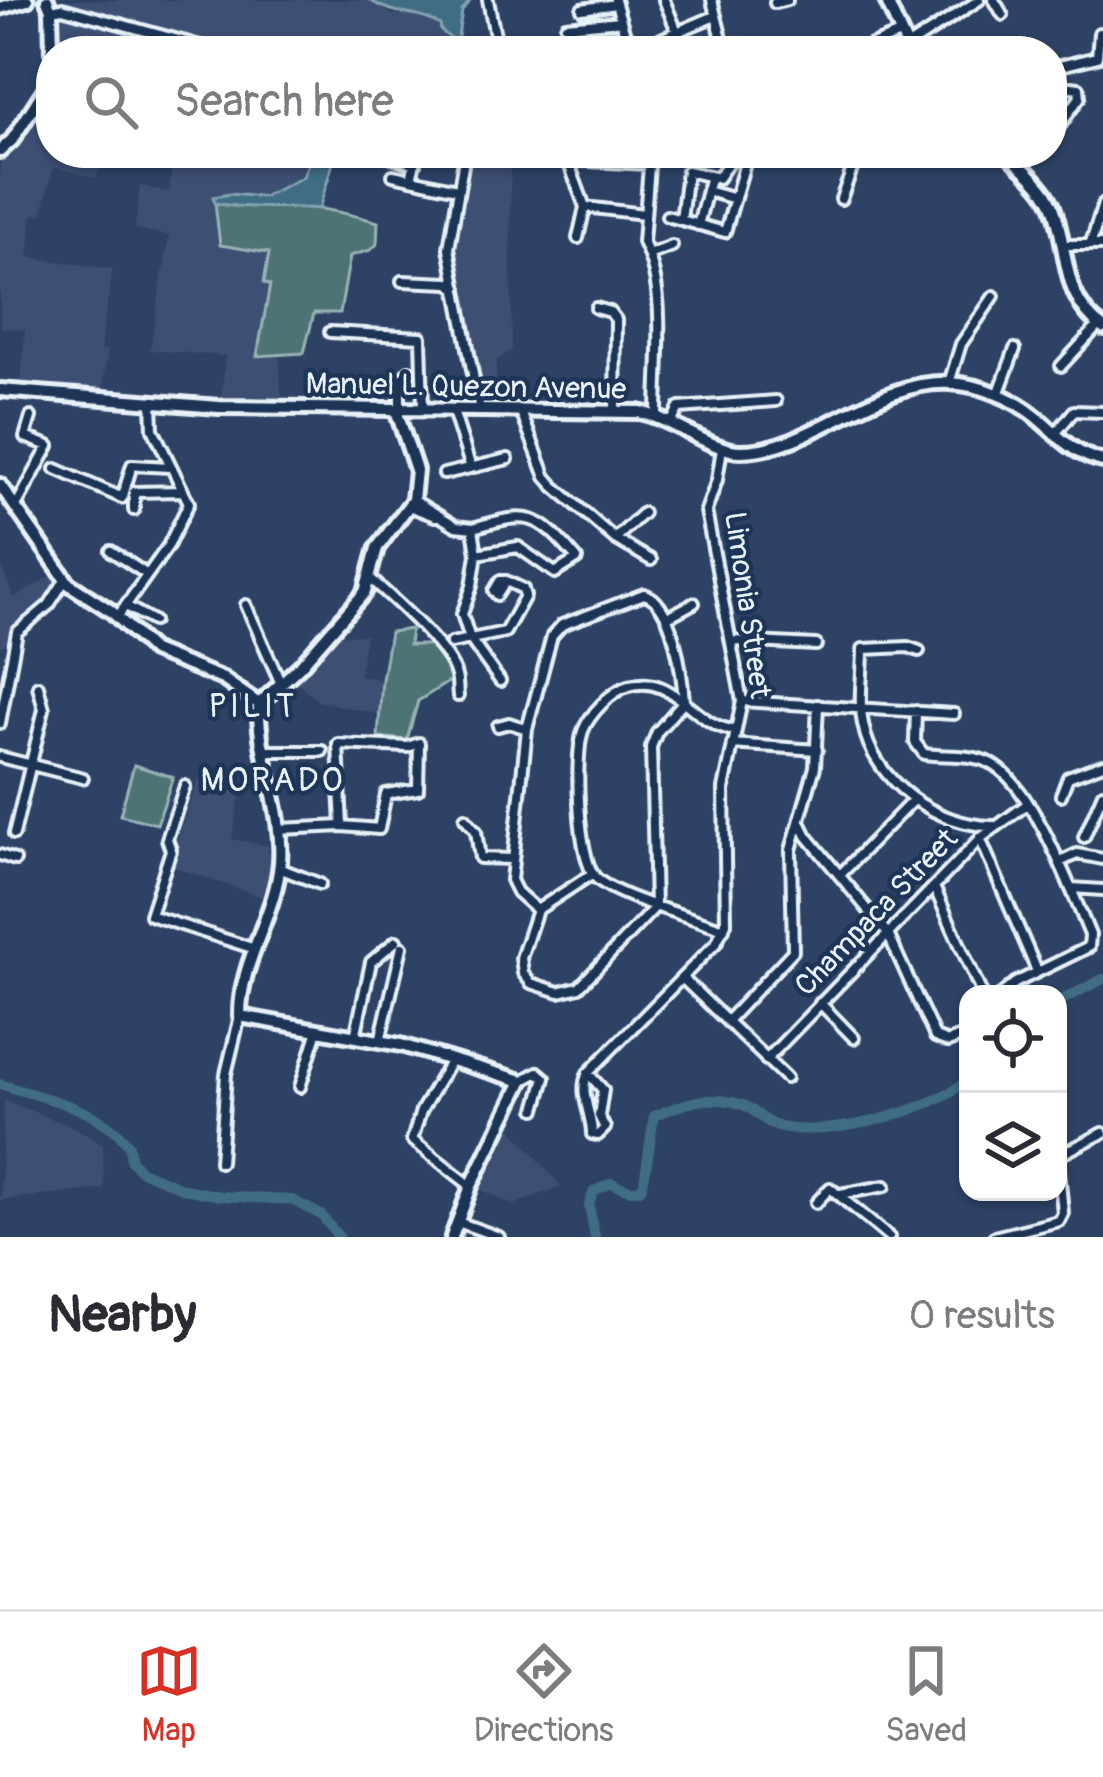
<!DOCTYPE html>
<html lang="en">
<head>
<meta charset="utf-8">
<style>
	:root { --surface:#fff; --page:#f7f7f7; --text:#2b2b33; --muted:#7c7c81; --line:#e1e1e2; --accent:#d93025 }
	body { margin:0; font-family:Pangolin,sans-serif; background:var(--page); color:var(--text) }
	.controls { position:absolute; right:36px; bottom:36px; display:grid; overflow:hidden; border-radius:24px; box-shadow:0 3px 9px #0004 }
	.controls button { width:108px; height:108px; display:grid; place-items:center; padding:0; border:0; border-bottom:3px solid var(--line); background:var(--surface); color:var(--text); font:60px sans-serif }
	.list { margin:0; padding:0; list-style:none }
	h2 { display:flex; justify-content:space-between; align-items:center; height:156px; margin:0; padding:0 48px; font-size:51px }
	h2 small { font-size:39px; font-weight:400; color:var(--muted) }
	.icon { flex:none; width:66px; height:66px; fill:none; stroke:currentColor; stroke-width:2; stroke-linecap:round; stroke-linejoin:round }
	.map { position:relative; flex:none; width:1103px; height:1237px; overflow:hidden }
	.search { position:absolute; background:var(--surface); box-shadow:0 3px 9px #0004; left:36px; right:36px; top:36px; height:132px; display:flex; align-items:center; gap:30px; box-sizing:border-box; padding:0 42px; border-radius:48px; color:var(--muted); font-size:45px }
	.sheet { height:372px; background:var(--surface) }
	nav { display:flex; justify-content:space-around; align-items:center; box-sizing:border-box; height:168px; border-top:3px solid var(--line); background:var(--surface); font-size:33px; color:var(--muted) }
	nav a { display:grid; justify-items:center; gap:6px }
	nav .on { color:var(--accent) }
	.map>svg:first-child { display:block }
</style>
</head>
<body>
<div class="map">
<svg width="1103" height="1237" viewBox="0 0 1103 1237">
	<rect width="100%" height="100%" fill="#2d4265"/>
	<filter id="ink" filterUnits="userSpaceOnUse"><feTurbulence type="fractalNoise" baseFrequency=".00833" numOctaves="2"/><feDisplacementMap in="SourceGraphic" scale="24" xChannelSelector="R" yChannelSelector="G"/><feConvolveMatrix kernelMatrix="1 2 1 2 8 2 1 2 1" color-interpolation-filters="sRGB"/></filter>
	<g filter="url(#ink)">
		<path fill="#3c4f73" d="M63 0H369L391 14 431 17 441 25V32L457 43 456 51H56L53 4 61 5Z
			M51 96V153H106L96 178 53 167 42 215 33 214 28 257 113 269 100 349 108 351 102 392 21 384 25 330 0 327V156L12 153Z
			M122 153H336L319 209 269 205 246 210 215 204 269 253 264 282 271 284 258 355H279L282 401 221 400 225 356 150 350 169 236 135 229 140 186 169 192 172 165Z
			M470 153H510L512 350 496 361 498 407 482 405 456 254 461 191Z
			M0 563 14 598 56 573 63 585 49 612 0 647Z
			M334 635H366L359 675 382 680 378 714 318 701 294 679Z
			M198 781 241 792 232 839 269 846 268 854 278 855 268 899 168 865Z
			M4 1100 76 1128 103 1145 104 1189 0 1200Z
			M508 1124 561 1186 514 1205 473 1186Z"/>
		<path fill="#4d7375" stroke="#9ab2b6" stroke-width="3" d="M215 203C238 208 249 206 272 205 307 205 344 212 378 222L377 244 371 250 350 256 340 313H314L304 353 257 356 270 285 264 283 269 253 220 245Z
			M411 629 409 645H434L453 679 418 701 407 740 378 737 382 680 390 632Z
			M134 765 173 777 157 824 120 815Z"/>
		<path fill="#416d84" stroke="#84a2b2" stroke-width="3" d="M369 0H471L462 11 457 43 441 31 440 25C418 11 396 17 369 0Z
			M312 153H336L319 209C283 206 249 210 215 203L213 197 230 194 263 197 303 177Z"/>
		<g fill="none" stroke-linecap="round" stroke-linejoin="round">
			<path stroke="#416d84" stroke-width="10" d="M1058 1002 1103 979
				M0 1084C44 1099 99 1107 129 1145L131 1161 141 1171 184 1189 220 1196 292 1200 321 1215 339 1237
				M595 1237 589 1205 594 1191 611 1183C619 1186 633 1194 641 1188 645 1185 652 1127 654 1116 684 1103 710 1093 743 1105 754 1109 763 1121 774 1125 822 1141 930 1112 968 1080"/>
			<g stroke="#e8f1f8" stroke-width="16">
				<path id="street" d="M488 0 498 51
					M615 0 626 38 633 39
					M664 0 678 34
					M712 0 725 51
					M994 0 1003 15
					M775 3 787 0
					M582 9 616 4
					M51 10 62 8 204 47
					M566 26 621 21
					M908 46 979 0
					M555 51 571 41H656L715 16
					M666 51 670 38
					M857 51 900 34
					M1052 68 1097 57 1099 33
					M1052 137 1080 97 1079 88 1071 87
					M379 153 415 164
					M650 153 643 242C668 292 657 360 657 415
					M548 159 649 164
					M568 161 585 207 578 238
					M463 165 449 248 480 411
					M393 175 457 189
					M411 179 417 153
					M707 191 735 199
					M841 199 858 153
					M585 207 644 214
					M667 216 725 232 748 153
					M681 220 687 171 718 178 735 153
					M698 225 710 179
					M1091 243 1103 204
					M1062 245H1103
					M651 254 672 246
					M402 281 449 283 457 288
					M596 308 610 312 616 320 615 412
					M330 332 421 337 423 409
					M1061 366 1099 325
					M949 383 961 344 994 296
					M998 395 1015 349
					M400 410V381L409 371
					M453 411 471 468
					M521 412 546 477 554 486 615 539 651 560
					M672 421 679 408 776 401
					M1055 434 1074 411 1103 412
					M56 469 122 498 132 465 170 467
					M444 474 508 459
					M413 500 456 526 473 528 477 554 472 586 462 614 470 639 500 681
					M16 506 49 446 25 437 31 417
					M409 506 435 516
					M134 510V492L183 491
					M473 528C530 511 537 513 577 559L555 573 518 547 477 554
					M615 539 643 513
					M111 551 146 574
					M371 579C393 599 450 648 456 676 458 683 457 689 458 696
					M500 581H506L497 595 494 591Z
					M246 605 281 684
					M126 606 153 621
					M118 616 168 546 189 503 153 429 152 402
					M668 617 694 603
					M733 641 816 645
					M451 643 505 632 525 596 523 589 506 581
					M919 651 908 647 863 649C863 673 858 700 863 724 873 782 938 827 994 826
					M742 701 954 714
					M916 711 915 742 924 754C946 757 969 753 990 763 1032 783 1072 892 1090 935L1089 947 1015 983 1002 994
					M0 723 17 632 49 605 65 580
					M498 726 509 723 527 729
					M732 744 817 750
					M263 751H322
					M0 757 83 778
					M185 786 167 839 171 850 150 915 255 949
					M1061 795 1068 777 1103 764
					M465 818 476 831 480 858 512 859
					M800 822 807 836 888 934 935 1037 948 1042 968 1034
					M280 829 342 826 379 829 386 794 418 789 419 743 408 747 338 744 342 826
					M14 834 44 709 38 686
					M1084 837 1103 793
					M980 838 1037 971
					M0 855 15 860
					M1060 862 1077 854 1103 859
					M279 868 320 884
					M840 875 914 799
					M934 887 982 994
					M1071 888 1103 890
					M537 910 517 892 511 880 527 729 552 636 562 625 644 594C673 601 682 673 684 701L657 732 651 747 655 907 579 987 559 992 531 983 523 973 521 958 537 910 592 874
					M724 929C695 918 614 897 595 877 578 858 574 756 583 731 589 715 612 690 629 686 675 672 695 729 736 730
					M682 978 786 1078
					M820 1003 854 1038
					M727 1021 793 951 791 850 815 767 818 705
					M355 1037 371 962 396 941
					M380 1041 402 947
					M451 1060 421 1111 412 1140 471 1186
					M766 1060 981 838 1026 805
					M588 1073 603 1090 599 1116 605 1128 598 1135 592 1134C592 1113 578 1093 588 1073L716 943 726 923 724 789 742 701 706 511 717 480 722 448
					M522 1081 538 1072 545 1078 536 1109
					M300 1087 318 1030
					M1058 1156 1103 1133
					M220 1162 226 1074 240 1016
					M840 1194 885 1186
					M816 1203 830 1188 889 1237
					M458 1222 499 1237
					M994 1237 1059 1221 1063 1213 1058 1161"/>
			</g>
			<g stroke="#e8f1f8" stroke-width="20">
				<path id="secondary" d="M47 0 51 10 52 51
					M886 0 909 51
					M0 8 27 0
					M0 151 12 140 51 80
					M1007 153C1022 168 1043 184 1052 204 1070 249 1059 296 1103 328
					M0 390 219 407 639 412C674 419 711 451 741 451 810 451 876 379 950 383 980 385 1012 397 1035 416 1058 435 1073 455 1103 461
					M0 485 69 584 111 611 153 651 223 679 259 704C257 758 284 808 280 862 276 914 239 963 240 1016L401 1045 522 1081 471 1186 452 1237
					M259 704 301 665 365 592 377 548 413 500 416 470 396 410"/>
			</g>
			<use href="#street" stroke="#1d3557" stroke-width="8"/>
			<use href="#secondary" stroke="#1d3557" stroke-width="10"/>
		</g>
	</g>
	<g text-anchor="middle" stroke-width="9" stroke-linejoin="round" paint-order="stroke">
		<g font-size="30" fill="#e8f1f8" stroke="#1d3557">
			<text transform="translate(466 386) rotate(1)" y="10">Manuel L. Quezon Avenue</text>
			<text transform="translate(748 605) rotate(82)" y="10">Limonia Street</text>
			<text transform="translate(876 912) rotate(-46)" y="10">Champaca Street</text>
		</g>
		<g font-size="33" letter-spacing="3" fill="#e8f1f8" stroke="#1d3557">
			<text x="253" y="717">PILIT</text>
			<text x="273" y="791">MORADO</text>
		</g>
	</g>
</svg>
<div class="controls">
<button><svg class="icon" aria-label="locate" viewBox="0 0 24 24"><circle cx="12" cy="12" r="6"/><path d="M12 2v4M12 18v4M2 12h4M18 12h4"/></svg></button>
<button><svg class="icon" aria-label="layers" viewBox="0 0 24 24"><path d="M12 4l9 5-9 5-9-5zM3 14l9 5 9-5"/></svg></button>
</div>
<div class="search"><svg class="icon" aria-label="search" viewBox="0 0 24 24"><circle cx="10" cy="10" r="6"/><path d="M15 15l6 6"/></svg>Search here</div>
</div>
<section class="sheet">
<h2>Nearby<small>0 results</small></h2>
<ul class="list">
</ul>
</section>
<nav>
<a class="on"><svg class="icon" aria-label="map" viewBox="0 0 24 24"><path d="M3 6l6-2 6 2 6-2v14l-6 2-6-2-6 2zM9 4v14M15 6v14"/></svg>Map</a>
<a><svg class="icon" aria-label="directions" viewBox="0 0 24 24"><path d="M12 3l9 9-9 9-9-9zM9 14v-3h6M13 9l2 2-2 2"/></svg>Directions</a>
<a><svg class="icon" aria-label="saved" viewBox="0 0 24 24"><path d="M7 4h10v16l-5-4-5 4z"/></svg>Saved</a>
</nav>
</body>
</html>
